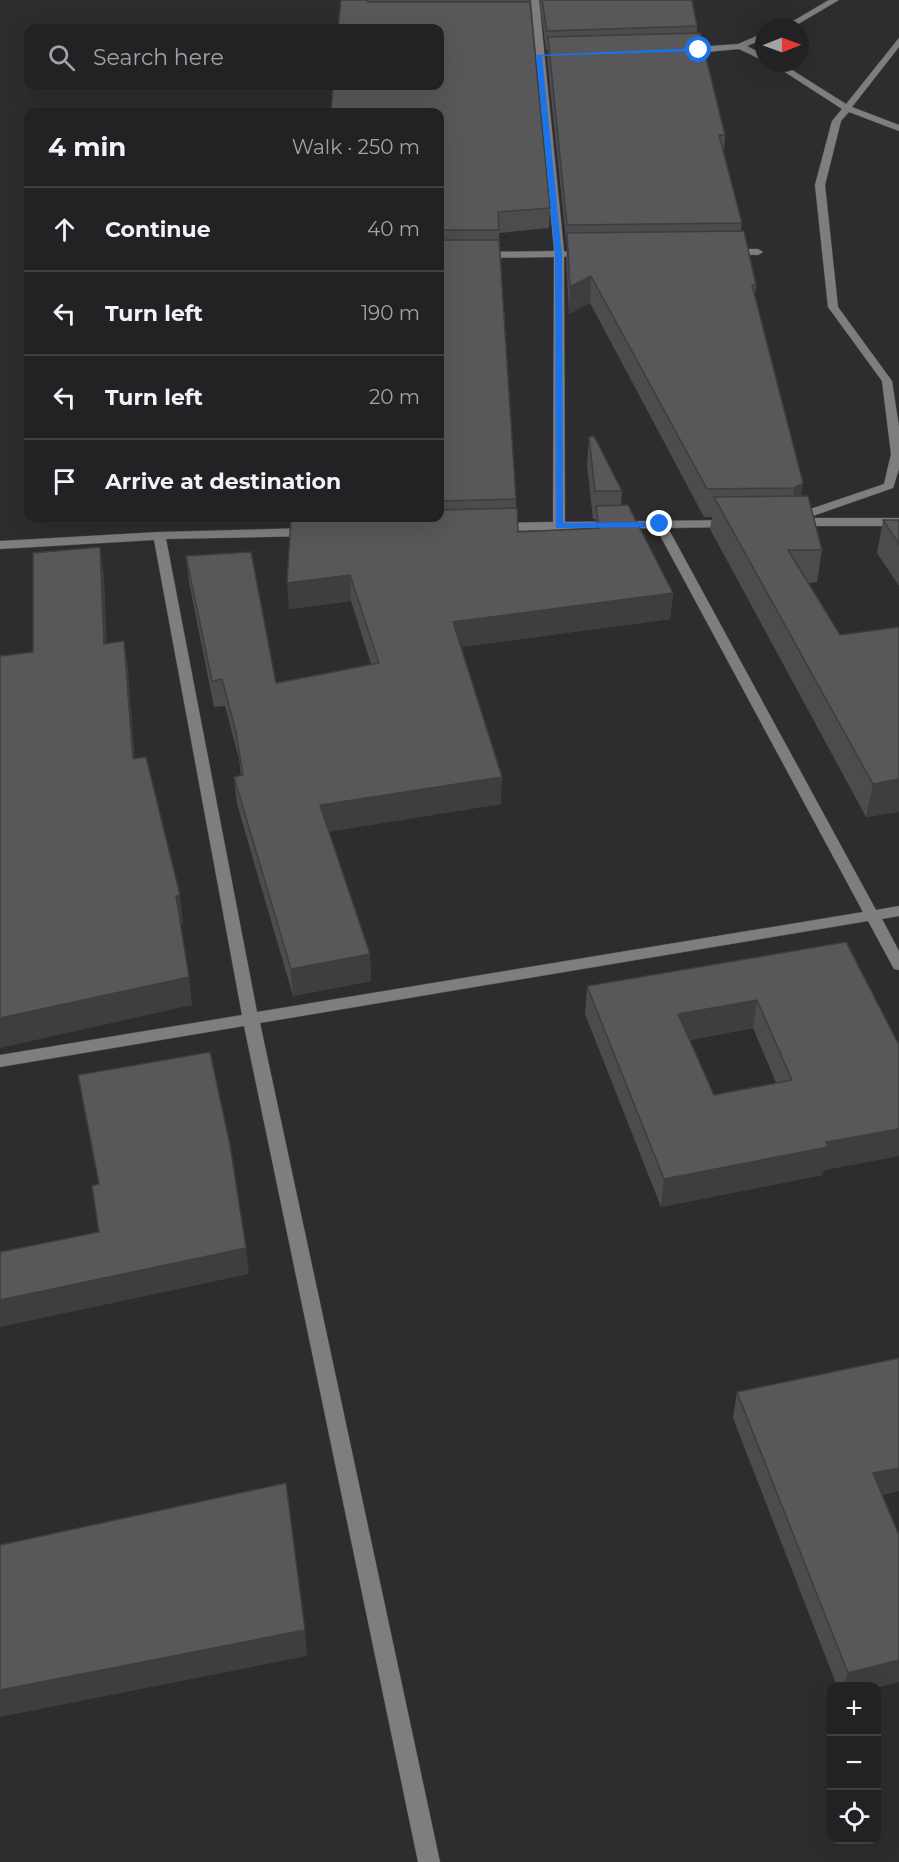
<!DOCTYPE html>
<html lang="en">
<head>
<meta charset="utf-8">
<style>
	:root { --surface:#222123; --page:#2e2e30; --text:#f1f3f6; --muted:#a2a3a6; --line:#3f3e41 }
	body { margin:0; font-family:Montserrat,sans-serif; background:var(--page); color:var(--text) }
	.controls { position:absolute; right:18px; bottom:18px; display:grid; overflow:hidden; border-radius:12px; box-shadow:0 6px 24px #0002 }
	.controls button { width:54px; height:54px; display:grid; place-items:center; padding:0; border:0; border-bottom:2px solid var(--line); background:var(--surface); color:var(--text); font:30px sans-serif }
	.compass { position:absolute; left:755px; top:18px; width:54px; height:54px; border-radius:50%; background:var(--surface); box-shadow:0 6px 24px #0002; rotate:89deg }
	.stop { position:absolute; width:18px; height:18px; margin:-14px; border:4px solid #1a73e8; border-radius:50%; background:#fff }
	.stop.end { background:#1a73e8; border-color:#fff; box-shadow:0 2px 6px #0008 }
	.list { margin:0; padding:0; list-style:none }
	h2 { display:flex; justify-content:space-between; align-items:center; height:78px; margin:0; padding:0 24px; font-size:26px }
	h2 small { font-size:20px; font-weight:400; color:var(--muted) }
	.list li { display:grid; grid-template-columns:39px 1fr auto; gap:18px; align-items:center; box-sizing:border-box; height:84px; padding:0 24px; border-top:2px solid var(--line) }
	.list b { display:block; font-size:22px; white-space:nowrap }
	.list em { font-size:20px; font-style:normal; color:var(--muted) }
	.icon { flex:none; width:33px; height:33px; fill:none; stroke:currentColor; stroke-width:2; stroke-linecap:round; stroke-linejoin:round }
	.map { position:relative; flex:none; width:899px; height:1862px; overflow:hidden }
	.search { position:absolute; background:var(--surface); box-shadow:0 6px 24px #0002; left:24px; top:24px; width:420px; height:66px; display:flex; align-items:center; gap:15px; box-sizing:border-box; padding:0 21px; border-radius:12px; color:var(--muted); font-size:22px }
	.panel { position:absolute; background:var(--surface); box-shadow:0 6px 24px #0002; left:24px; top:108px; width:420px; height:414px; border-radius:12px }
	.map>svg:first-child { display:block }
</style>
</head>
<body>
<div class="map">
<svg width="899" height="1862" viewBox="0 0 899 1862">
	<rect width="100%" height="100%" fill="#2d2c2f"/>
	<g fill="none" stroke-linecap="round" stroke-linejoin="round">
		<g stroke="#4b4b4c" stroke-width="1">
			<path id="street" d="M531 0H539L564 251 574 254 564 257 565 522 735 520 737 523 731 527 668 528 876 910 899 906V916L882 919 899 951V970L894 969 868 921 260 1023 440 1862H418L244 1026 0 1067V1055L242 1015 154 540 0 549V541L159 532 311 528 317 532 311 536 166 539 257 1012 863 912 656 528 500 531 494 527 500 523 553 522 554 257 482 258 477 255 482 252 554 251Z
				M829 0H839L793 27H783Z
				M764 33V39L747 46 764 55V61L739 49 685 54 681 51 685 48 738 44Z
				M899 38V47L852 107 899 125V131L849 112 841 121 825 185 838 307 892 381 899 427V469L893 488 807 518H899V526H794L788 522 793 515 884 484 891 454 882 381 828 307 815 185 832 121 842 109 771 63H781L846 104Z
				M728 249H758L763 252 758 255 724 254V250Z"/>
		</g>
		<use href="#street" fill="#7e7d80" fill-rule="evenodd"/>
	</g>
	<path fill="#4c4b4d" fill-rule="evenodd" d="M341 0H530L550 208 549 228 499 233 516 499V508L518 532 595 528 596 519H593L587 465 589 437 622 491 621 505 673 593 670 619 461 647 501 804 329 831 370 954 371 981 293 996 237 804 234 777 241 776 239 759 225 706 214 707 189 582 186 556 276 683 371 664 351 601 289 609 440 518V112Z
		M539 0H692L697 26V33L725 135 724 152 742 223 741 231 756 285 755 295 801 496 822 550 817 582 808 583 840 635 899 627V812L866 817 710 529 712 517H704L590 303 569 314 566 259 567 249 547 59 548 50H546Z
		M883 520H899V586L877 553Z
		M846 942 899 1045V1156L824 1170 822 1175 661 1207 585 1014 587 986ZM753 1028 776 1083 714 1095 690 1040Z
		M899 1358V1491L882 1495 876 1686H837L733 1418 737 1392Z"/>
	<path fill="#3e3d3f" d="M591 276 590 303 569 314 570 287Z
		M803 483 799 511 790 516 794 488Z
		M100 547 104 575 108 671 104 644Z
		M350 575 351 601 289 609 287 583Z
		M673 593 670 619 453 648V622Z
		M124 641 128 669 137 787 133 759Z
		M502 777 501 804 322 833 320 805Z
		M899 779V812L866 817 873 784Z
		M180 895 183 923 179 924 176 896Z
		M370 954 371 981 293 996 291 969Z
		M189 977 192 1005 0 1048V1018Z
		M757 1000 753 1028 675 1042 678 1014Z
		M899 1129V1156L824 1170 822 1175 661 1207 664 1179 826 1142Z
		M246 1248 249 1274 0 1327V1300Z
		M899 1468V1491L866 1498 873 1473Z
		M305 1630 307 1656 0 1717V1690Z
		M899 1660V1682L876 1688V1686H844L848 1673Z"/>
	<path fill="#58575a" stroke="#3e3d3f" stroke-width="1.5" fill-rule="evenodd" d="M341 0H367L368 2H530L550 208 498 212 499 230H440V112H331L333 86H440V28H338Z
		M542 0H692L697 26 547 31Z
		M700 33 725 135H719L742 223 567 225 548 37Z
		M744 231 756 285H752L803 483 794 488 707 489 591 276 570 287 567 233Z
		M440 239V240H499L516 499 440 501Z
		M594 436 622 491H595L589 437Z
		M808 496 822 550H788L840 635 899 627V779L873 784 714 497Z
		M628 505 673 593 453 622 502 777 320 805 370 954 291 969 234 777 243 775 236 732 222 679 212 681 186 556 251 552 276 683 379 663 350 575 287 583 291 518H440V510L517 508 518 532 599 528 596 506Z
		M883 520H899V544Z
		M100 547 104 644 124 641 133 759 146 757 180 895 176 896 189 977 0 1018V656L33 652V553Z
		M846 942 899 1045V1129L826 1142 828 1147 664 1179 587 986ZM757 1000 792 1080 714 1095 678 1014Z
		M210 1052 230 1145 246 1248 0 1300V1252L99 1232 92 1186 99 1184 78 1075Z
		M899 1358V1468L873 1473 899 1535V1660L848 1673 737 1392Z
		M286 1483 305 1630 0 1690V1545Z"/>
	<path fill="#1a73e8" d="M699 48 701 51 542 56 562 255 563 523 660 522 664 524 660 527 556 528 555 255 536 55Z"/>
</svg>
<div class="controls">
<button>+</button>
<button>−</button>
<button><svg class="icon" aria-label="locate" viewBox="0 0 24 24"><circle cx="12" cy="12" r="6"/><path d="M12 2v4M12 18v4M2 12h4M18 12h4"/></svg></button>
</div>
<svg class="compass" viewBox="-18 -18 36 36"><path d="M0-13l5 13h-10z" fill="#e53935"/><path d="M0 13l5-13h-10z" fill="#a2a3a6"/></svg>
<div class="stop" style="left:699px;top:50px"></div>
<div class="stop end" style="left:660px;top:524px"></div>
<div class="search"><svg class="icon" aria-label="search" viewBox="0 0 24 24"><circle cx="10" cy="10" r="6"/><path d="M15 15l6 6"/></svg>Search here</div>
<section class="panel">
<h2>4 min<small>Walk · 250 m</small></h2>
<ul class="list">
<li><svg class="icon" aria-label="ahead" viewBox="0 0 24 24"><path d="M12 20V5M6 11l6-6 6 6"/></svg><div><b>Continue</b></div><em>40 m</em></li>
<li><svg class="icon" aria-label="left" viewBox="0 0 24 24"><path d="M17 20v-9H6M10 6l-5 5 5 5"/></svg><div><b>Turn left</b></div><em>190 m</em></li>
<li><svg class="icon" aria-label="left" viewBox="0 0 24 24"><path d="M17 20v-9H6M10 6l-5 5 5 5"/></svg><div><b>Turn left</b></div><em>20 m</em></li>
<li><svg class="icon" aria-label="arrive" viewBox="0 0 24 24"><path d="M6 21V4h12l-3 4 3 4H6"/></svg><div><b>Arrive at destination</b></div></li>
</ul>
</section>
</div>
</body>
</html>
